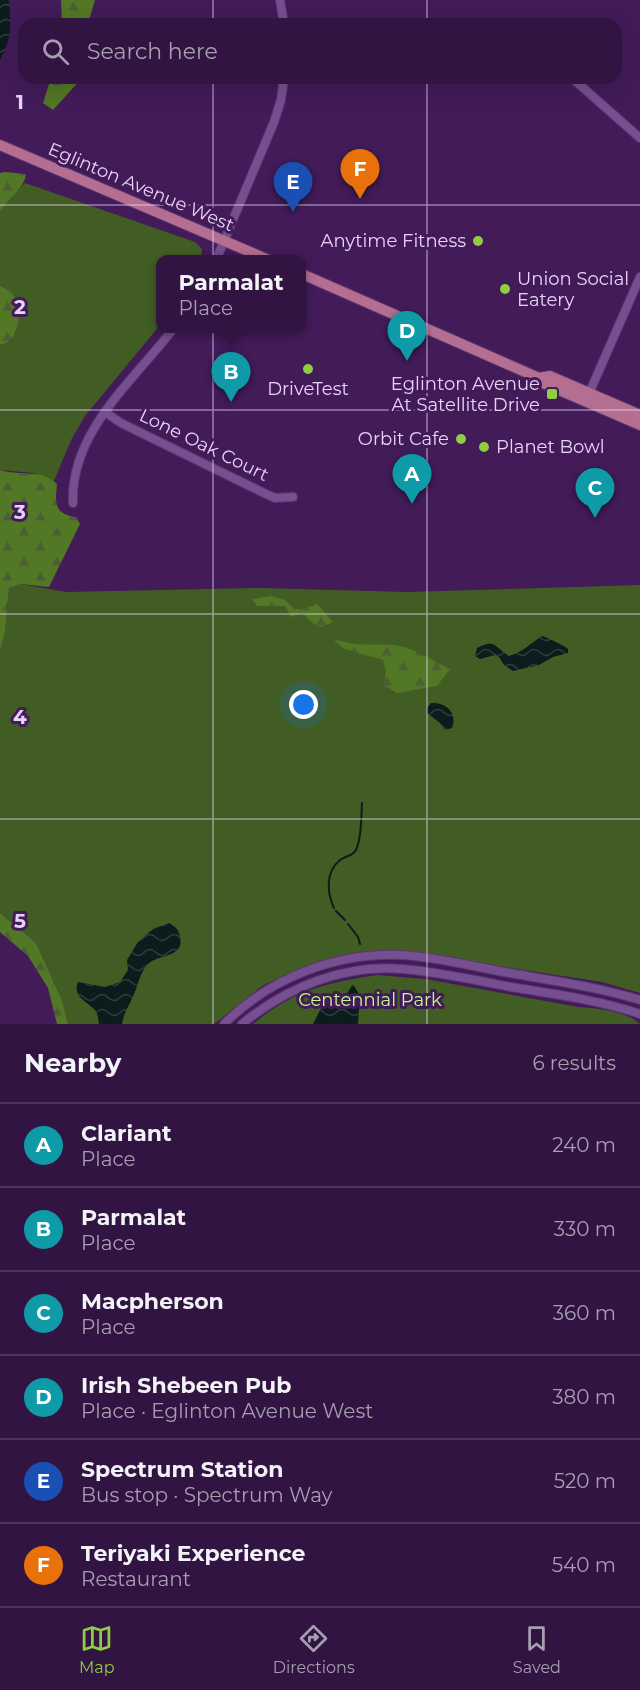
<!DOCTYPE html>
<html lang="en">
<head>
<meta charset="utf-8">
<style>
	:root { --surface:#321442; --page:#3a1d49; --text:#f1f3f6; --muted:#a89eb2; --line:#4d335b; --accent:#8fcd42 }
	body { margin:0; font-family:Montserrat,sans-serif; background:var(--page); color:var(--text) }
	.you { position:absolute; left:304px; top:705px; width:21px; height:21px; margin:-15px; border:4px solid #fff; border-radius:50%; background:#1a73e8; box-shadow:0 0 0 9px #1a73e833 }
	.badge { display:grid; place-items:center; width:39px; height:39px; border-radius:50%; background:var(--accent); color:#fff; font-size:20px; font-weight:700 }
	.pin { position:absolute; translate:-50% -50px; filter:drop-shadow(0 2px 3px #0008) }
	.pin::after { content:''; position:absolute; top:32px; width:21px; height:18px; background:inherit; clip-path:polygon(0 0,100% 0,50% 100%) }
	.popup { position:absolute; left:156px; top:255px; width:150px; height:78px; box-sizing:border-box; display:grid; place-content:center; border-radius:12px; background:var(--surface); filter:drop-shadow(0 2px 4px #0005); font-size:20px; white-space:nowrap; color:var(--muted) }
	.popup b { font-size:22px; color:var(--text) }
	.popup::after { content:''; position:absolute; left:50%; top:100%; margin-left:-12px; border:12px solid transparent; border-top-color:var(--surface) }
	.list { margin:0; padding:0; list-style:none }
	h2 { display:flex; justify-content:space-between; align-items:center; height:78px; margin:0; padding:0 24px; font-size:26px }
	h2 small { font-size:20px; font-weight:400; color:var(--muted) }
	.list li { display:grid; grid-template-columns:39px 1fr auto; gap:18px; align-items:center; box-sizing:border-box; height:84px; padding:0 24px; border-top:2px solid var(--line) }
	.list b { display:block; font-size:22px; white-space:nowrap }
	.list p { margin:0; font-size:20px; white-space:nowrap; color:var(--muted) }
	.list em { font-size:20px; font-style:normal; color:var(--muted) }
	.icon { flex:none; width:33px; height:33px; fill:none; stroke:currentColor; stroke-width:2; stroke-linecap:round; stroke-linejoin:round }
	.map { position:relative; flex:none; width:640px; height:1024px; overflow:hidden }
	.search { position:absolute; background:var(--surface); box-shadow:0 6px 24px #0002; left:18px; right:18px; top:18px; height:66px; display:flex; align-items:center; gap:15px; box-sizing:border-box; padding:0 21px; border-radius:18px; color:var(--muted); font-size:22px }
	.sheet { height:582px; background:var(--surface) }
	nav { display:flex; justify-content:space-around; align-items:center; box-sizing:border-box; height:84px; border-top:2px solid var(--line); background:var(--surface); font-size:16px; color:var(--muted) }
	nav a { display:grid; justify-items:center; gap:3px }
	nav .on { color:var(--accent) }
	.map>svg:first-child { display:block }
</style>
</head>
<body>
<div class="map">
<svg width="640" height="1024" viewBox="0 0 640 1024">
	<defs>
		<pattern id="forest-firs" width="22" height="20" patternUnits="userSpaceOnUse" patternTransform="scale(1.5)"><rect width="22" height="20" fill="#527725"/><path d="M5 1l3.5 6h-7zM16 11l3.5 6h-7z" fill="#4d5e36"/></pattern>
		<pattern id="water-waves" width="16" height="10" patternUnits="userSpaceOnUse" patternTransform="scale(1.5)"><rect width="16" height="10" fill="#0a1c1b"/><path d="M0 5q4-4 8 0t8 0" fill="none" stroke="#2e3c3d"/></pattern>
	</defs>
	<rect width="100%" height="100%" fill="#421b58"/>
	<path fill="#425d24" d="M25 183 195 242 202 249 201 259 160 260V325L85 416 71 440 54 481 33 473 0 470V345L10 341 16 331 0 286V212L4 204Z
		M21 584 66 592 261 588 407 592 640 585V993L602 982 439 957 380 952 356 953 328 959 294 971 262 986 214 1024H68L62 1000 36 943 0 913V652L5 631 9 588Z
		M377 975 425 979 578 1007C597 1008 626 1011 640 1024H253C294 990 326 983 377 975Z"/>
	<path fill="url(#forest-firs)" d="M61 0H95L88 24H62Z
		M51 78H82L53 110 43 103Z
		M5 172 26 174C24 190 7 198 0 212V173Z
		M0 286C6 289 12 292 15 298 21 309 19 334 9 341 7 343 3 344 0 345Z
		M0 470C18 476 43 469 57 484 55 503 54 514 76 517L80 524 49 587 21 584 9 588 5 631 0 652Z
		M271 596 285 600 294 609H304L317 604 333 622 321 627 314 624 302 613 291 617 285 606H257L252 599Z
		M339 640C358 648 379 642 399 646 413 648 437 663 450 669L437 686 397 693 384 685 386 672 383 660 345 649 334 641Z
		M0 913 36 943 62 1000 68 1024H57L48 988 28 956 0 932Z"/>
	<path fill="url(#water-waves)" d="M0 0H9C11 23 12 40 0 60Z
		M542 636C546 637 565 646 568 649V653L553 657 539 665 513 671 504 665 499 657 495 655 480 659 475 656 477 648C496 638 495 648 509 656 523 652 531 643 542 636Z
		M431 703C446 702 458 713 452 728L445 730 440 723 427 713V708Z
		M169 923C176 927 179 930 180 937 185 958 158 954 148 964 140 972 139 983 134 994 130 1005 124 1011 122 1024H99C98 1019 98 1014 95 1010 87 1001 72 997 78 982L105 987 120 982 128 970 127 960 138 942 153 929Z
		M353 984 360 996 358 1024H313L321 1008 332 1000 341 999 346 995Z"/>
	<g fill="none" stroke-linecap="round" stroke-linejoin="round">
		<path stroke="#0a1c1b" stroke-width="2" d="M334 908C327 893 325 872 340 860 345 856 353 856 356 850 362 838 361 817 362 803
			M336 911 345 920
			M348 924 358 937 360 944"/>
		<g stroke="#5a376d" stroke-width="10">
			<path id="minor" d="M280 0 284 24
				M572 78 640 138
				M216 260 274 122 281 100 284 78
				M587 398 640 277
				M105 412 121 423 266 494 275 498 293 497
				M73 503C70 432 134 380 174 328
				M224 1024C270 978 336 952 402 955 438 957 475 967 510 973 554 981 598 987 640 1000
				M242 1024C287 987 344 964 402 969 439 972 475 980 511 987 554 994 598 1000 640 1014"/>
		</g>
		<g stroke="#5a376d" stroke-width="12">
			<path id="major" d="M0 145 269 260
				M302 274 539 378 545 384 640 425
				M539 378 550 376 640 415"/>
		</g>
		<use href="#minor" stroke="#764f91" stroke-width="8"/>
		<use href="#major" stroke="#b46e91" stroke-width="10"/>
	</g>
	<path fill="none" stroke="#e8d3f8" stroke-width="1.5" stroke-opacity="0.55" d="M213 0V24M427 0V24M213 78V1024M427 78V1024M0 205H640M0 410H640M0 614H640M0 819H640"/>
	<g fill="#8fcd42" stroke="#421b58" stroke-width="2">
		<circle cx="478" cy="241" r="6"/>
		<circle cx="505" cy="289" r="6"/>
		<circle cx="308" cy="369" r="6"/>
		<rect x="546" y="388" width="12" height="12" rx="3"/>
		<circle cx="461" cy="439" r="6"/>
		<circle cx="484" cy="447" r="6"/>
	</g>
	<g text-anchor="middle" stroke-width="6" stroke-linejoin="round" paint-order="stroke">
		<g font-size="18" fill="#e8d3f8" stroke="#421b58">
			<text transform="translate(141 187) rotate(23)" y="6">Eglinton Avenue West</text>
			<text transform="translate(204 445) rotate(26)" y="6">Lone Oak Court</text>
		</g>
		<g font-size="18" fill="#e8d3f8" stroke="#421b58" text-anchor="end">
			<text x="466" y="247">Anytime Fitness</text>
			<text x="517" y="285" text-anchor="start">Union Social<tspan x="517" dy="21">Eatery</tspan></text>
			<text x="540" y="390">Eglinton Avenue<tspan x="540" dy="21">At Satellite Drive</tspan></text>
			<text x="308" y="395" text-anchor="middle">DriveTest</text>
			<text x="449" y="445">Orbit Cafe</text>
			<text x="496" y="453" text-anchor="start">Planet Bowl</text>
		</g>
		<g font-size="18" fill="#c2f98c" stroke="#421b58">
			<text x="370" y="1006">Centennial Park</text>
		</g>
	</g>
	<g font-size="20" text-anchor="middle" font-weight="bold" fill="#e8d3f8" stroke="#421b58" stroke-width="6" stroke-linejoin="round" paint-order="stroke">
		<text x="20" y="109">1</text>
		<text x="20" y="314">2</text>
		<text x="20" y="519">3</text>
		<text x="20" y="724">4</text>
		<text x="20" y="928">5</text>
	</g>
</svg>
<div class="you"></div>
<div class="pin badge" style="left:412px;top:504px;background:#0f9aa8">A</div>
<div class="pin badge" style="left:231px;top:402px;background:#0f9aa8">B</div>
<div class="popup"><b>Parmalat</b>Place</div>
<div class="pin badge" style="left:595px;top:518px;background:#0f9aa8">C</div>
<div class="pin badge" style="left:407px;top:361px;background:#0f9aa8">D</div>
<div class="pin badge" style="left:293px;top:212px;background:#1a4fb4">E</div>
<div class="pin badge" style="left:360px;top:199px;background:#e8710a">F</div>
<div class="search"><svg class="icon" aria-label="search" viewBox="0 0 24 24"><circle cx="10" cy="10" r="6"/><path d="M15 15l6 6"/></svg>Search here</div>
</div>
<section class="sheet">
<h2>Nearby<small>6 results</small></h2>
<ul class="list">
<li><span class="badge" style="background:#0f9aa8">A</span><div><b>Clariant</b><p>Place</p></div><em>240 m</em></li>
<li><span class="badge" style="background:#0f9aa8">B</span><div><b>Parmalat</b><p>Place</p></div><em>330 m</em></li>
<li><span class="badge" style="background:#0f9aa8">C</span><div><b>Macpherson</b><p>Place</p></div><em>360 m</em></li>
<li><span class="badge" style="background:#0f9aa8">D</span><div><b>Irish Shebeen Pub</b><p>Place · Eglinton Avenue West</p></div><em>380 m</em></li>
<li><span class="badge" style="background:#1a4fb4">E</span><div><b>Spectrum Station</b><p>Bus stop · Spectrum Way</p></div><em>520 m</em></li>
<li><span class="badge" style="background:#e8710a">F</span><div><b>Teriyaki Experience</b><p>Restaurant</p></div><em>540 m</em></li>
</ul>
</section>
<nav>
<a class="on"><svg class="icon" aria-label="map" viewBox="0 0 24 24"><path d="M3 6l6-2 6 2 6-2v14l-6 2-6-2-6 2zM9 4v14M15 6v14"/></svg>Map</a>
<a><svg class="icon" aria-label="directions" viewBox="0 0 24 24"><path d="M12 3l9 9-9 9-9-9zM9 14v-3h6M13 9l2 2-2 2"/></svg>Directions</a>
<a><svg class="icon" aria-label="saved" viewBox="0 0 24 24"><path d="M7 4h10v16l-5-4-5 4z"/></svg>Saved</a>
</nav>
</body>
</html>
